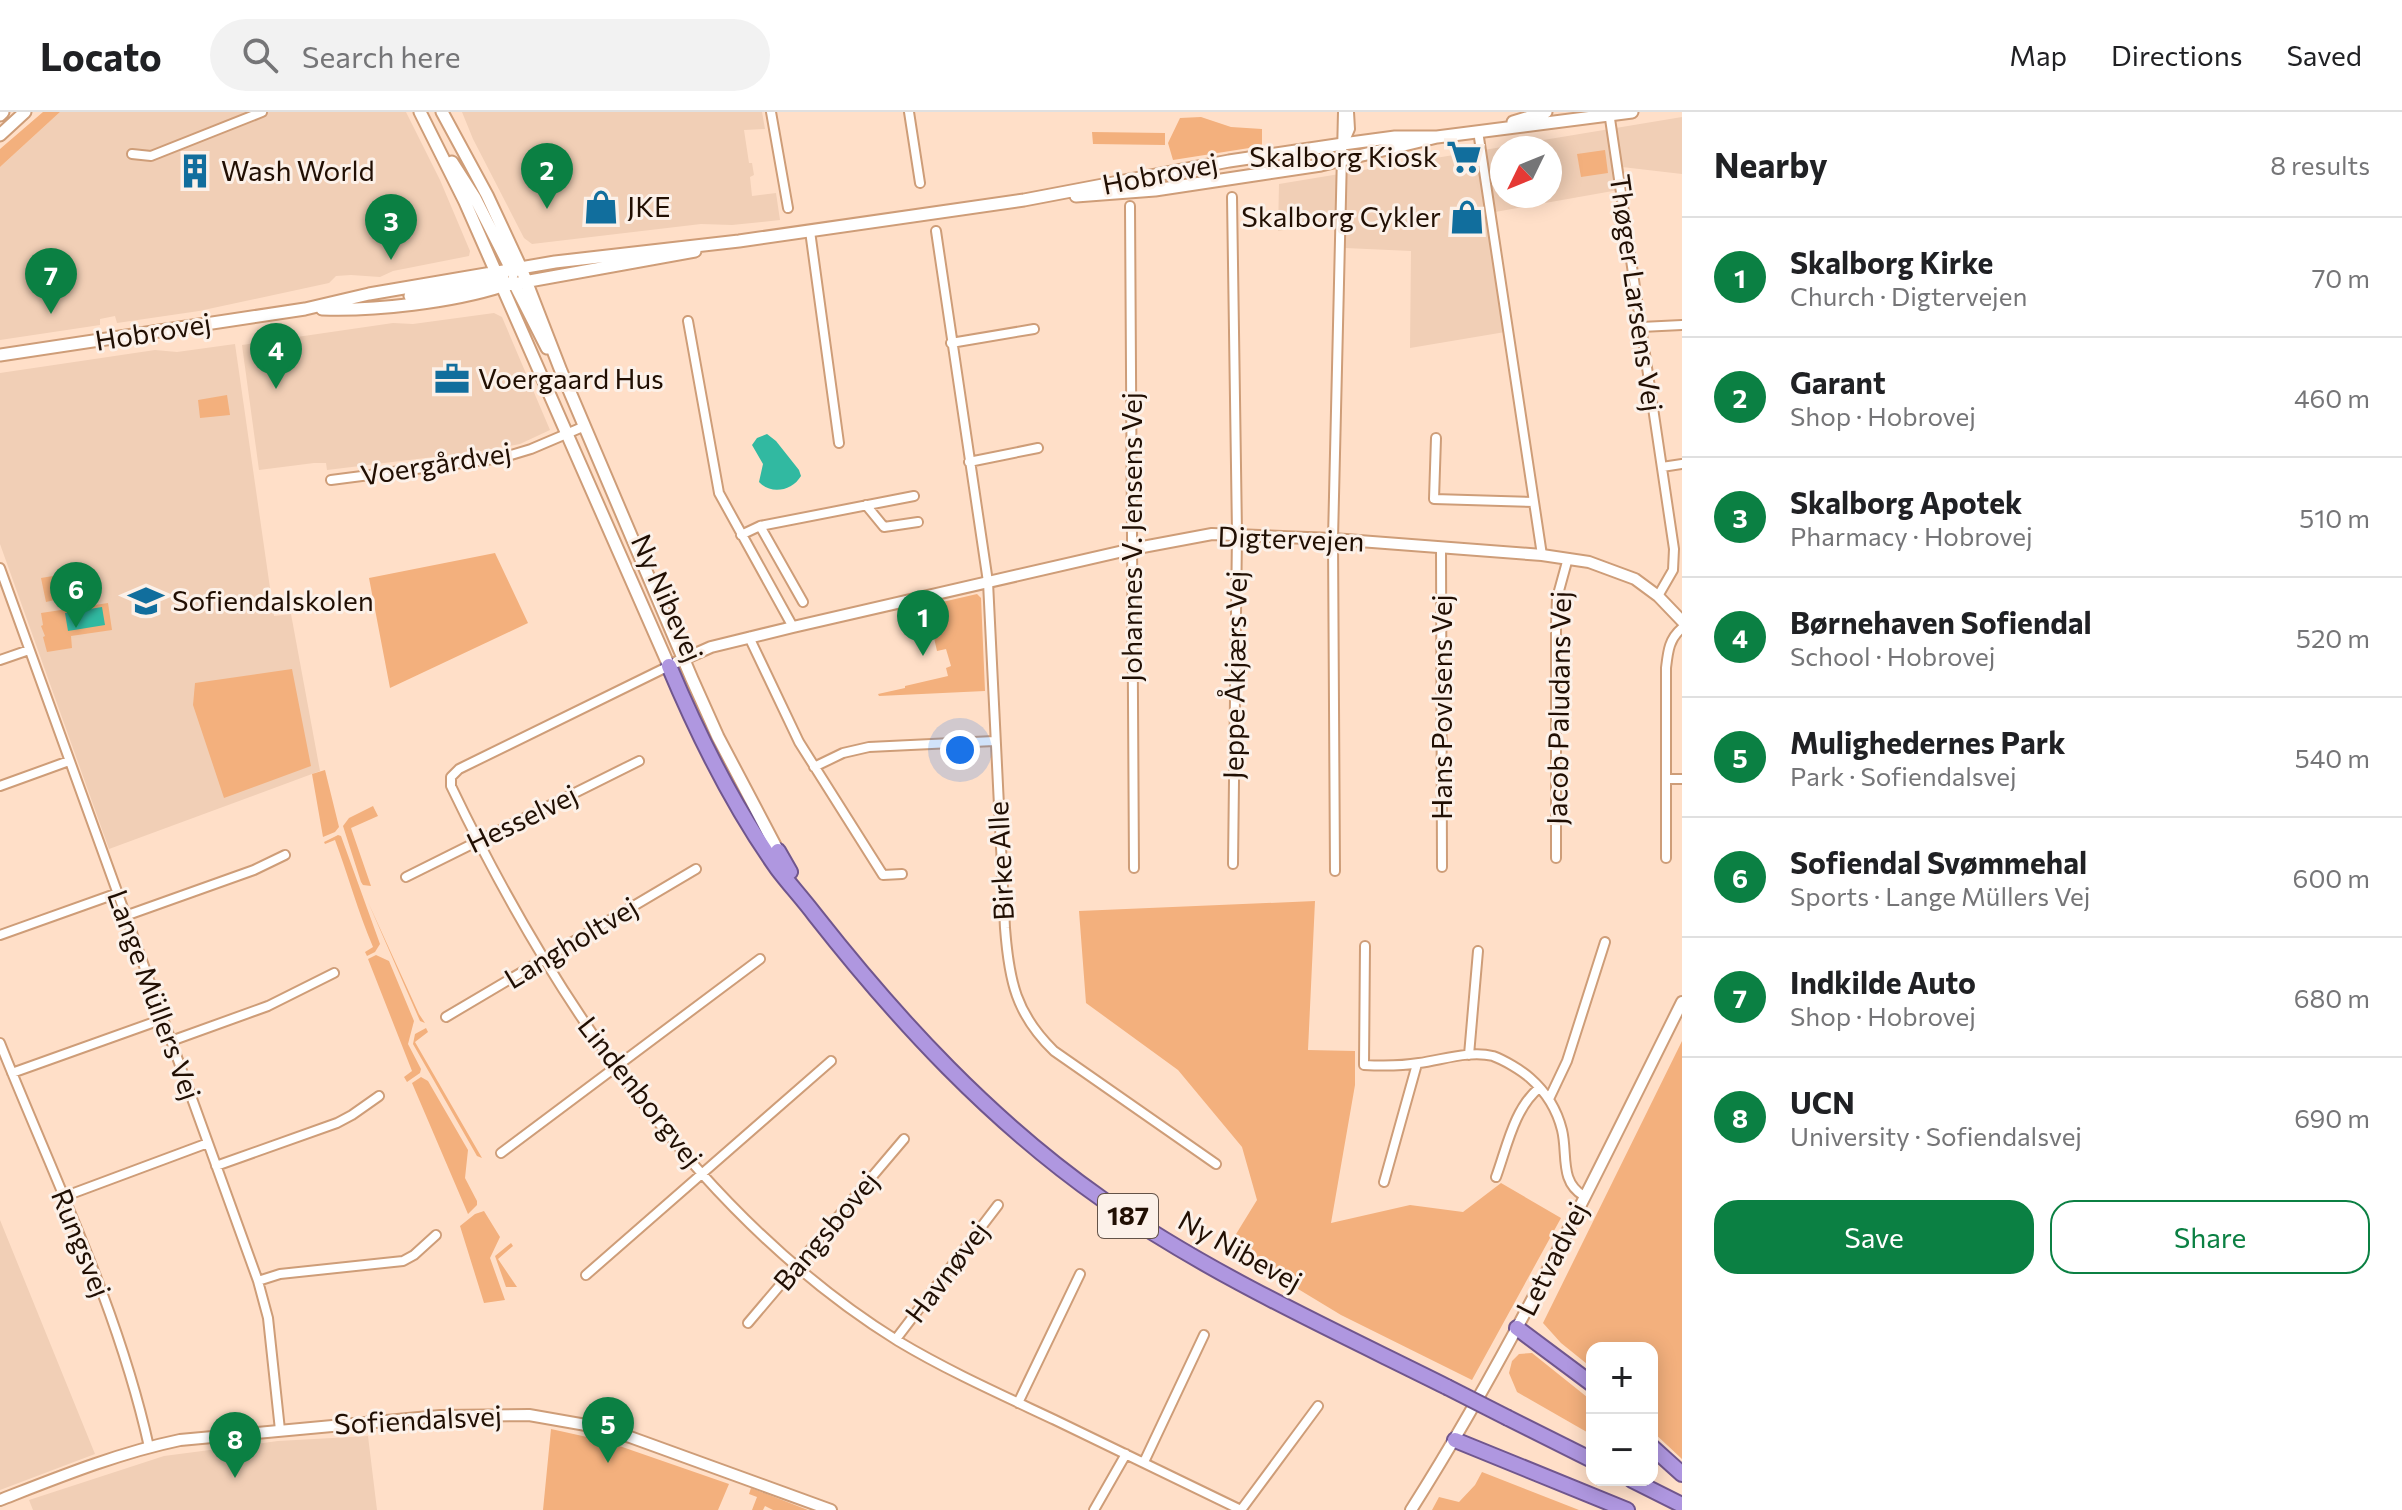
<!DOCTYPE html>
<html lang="en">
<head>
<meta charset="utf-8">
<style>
	:root { --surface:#fff; --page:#f2f2f2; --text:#202124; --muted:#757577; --line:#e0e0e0; --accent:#0b8043 }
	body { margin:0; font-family:Commissioner,sans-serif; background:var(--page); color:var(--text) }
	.controls { position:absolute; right:24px; bottom:24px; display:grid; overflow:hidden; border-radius:16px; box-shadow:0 4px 20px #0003 }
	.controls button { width:72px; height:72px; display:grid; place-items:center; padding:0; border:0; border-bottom:2px solid var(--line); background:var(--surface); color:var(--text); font:40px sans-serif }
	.compass { position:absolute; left:1490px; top:24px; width:72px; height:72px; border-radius:50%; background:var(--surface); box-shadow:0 4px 20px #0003; rotate:227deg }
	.you { position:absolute; left:960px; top:638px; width:28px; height:28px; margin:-20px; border:6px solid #fff; border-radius:50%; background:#1a73e8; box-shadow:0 0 0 12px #1a73e833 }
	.badge { display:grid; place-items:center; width:52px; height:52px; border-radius:50%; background:var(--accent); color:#fff; font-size:26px; font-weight:700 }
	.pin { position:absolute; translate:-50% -66px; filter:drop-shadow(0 2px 4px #0008) }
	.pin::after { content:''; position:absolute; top:42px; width:28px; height:24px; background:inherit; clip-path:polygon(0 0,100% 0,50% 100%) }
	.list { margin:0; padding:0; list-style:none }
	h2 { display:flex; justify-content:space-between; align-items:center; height:104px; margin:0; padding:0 32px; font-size:34px }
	h2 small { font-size:26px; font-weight:400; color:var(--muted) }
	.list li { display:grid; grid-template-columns:52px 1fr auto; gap:24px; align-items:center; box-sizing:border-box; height:120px; padding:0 32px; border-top:2px solid var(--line) }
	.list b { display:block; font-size:30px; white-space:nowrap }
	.list p { margin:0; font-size:26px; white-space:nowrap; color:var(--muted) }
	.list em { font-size:26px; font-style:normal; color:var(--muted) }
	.actions { display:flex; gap:16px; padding:24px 32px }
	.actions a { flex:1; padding:18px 0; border:2px solid var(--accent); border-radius:24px; text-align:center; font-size:28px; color:var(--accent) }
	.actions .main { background:var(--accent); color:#fff }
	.icon { flex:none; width:44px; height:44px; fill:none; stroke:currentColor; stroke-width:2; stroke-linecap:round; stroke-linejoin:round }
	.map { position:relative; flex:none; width:1682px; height:1398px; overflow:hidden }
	header { display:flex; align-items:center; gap:48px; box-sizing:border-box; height:112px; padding:0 40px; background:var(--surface); border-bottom:2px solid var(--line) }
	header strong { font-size:38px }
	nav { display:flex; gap:44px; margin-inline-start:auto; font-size:28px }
	.search { width:560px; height:72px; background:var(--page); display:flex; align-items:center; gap:20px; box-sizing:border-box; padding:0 28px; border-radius:44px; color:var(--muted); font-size:30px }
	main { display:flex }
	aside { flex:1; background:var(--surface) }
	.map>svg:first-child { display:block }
</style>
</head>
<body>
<header>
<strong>Locato</strong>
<div class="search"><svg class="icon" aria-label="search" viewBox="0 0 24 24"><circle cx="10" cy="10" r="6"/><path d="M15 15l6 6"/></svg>Search here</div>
<nav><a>Map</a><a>Directions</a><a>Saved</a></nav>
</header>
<main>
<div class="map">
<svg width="1682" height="1398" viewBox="0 0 1682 1398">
	<rect width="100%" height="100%" fill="#ffdfc8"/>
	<path fill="#f1cfb6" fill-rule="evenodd" d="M60 0H406L440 68 470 139 469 144 393 159 380 165 351 163 336 164 329 171 199 199 117 211 115 204 100 207V213L0 228V55Z
		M462 0H762L765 17 744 18 749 51H752L754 63 750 65 752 84 776 81 780 108 732 113 701 112 532 132 524 126 473 27Z
		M1682 5V62L1622 55 1624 77 1495 100 1511 219 1410 236 1411 139 1345 136 1346 107 1278 119 1279 72ZM1502 36H1550V84H1502Z
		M494 201 502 205 550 318 520 332 475 340 327 358 326 351H314L259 358 242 233 393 211 413 212Z
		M235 232 274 504 291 502 320 659 109 737 0 432V261L155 238 177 240Z
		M0 1108 95 1342 0 1378Z
		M368 1324 377 1398H33L29 1388 164 1344 278 1329Z"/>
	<path fill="#f3b07d" d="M43 0H60L0 55V37Z
		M1201 5 1231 15 1262 17V34L1173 48 1168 31 1180 6Z
		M1092 20 1165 21V33L1093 32Z
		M1605 38 1608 61 1581 65 1577 42Z
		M227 283 230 303 200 306 198 288Z
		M495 441 528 511 390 576 369 466Z
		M53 464 59 487 46 490 41 466Z
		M977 482 981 486 985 579 879 584 878 582 905 576V574L948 564 946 556 951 554 946 537 937 539 932 517 939 514 936 494 938 491Z
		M108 491 112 518 71 524 72 536 47 540 43 525 45 524 41 514 43 513 41 501Z
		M292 557 311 654 224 686 193 593 195 571Z
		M325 658 339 715 335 720 323 725 312 662Z
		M373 694 378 704 351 716 371 774 363 773 361 770 343 714 349 706Z
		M338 723 341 724 380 832 375 840 367 844 365 840 373 835C358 800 348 763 335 728L325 732 324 730Z
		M1315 789 1308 938 1355 939V973L1331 1111 1410 1093 1463 1100 1501 1071 1561 1106 1472 1268 1341 1203 1270 1160 1233 1127 1257 1088 1242 1035 1178 958 1086 891 1079 799Z
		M368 790 419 902 425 911 420 909Z
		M376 843 389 849 414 909 408 932 421 957 420 961 407 970 404 965 412 959 368 847Z
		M426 916 428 920 415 930 482 1046 477 1044 413 932 415 922Z
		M1682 929V1347L1652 1319V1236H1592V1256L1561 1231 1543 1211Z
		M421 965 428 969 468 1038 465 1066 477 1089V1093L468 1102 412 971Z
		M484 1099 500 1125 490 1146 505 1188 484 1191 460 1114 475 1102Z
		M511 1131 513 1134 498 1147 517 1175H506L495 1144Z
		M1532 1241 1592 1289V1323L1517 1280 1509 1261 1512 1249 1519 1242Z
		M551 1317 605 1329 729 1372 718 1398H543Z
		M1482 1360 1579 1398H1432L1439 1385 1459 1390 1475 1373Z
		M751 1376 808 1398H773L765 1394 763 1398H752L757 1385 749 1382Z"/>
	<path fill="#31b9a1" d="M767 322 776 329 799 358 801 364C792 379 771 383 759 370L763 352 752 333 757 326Z
		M102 495 105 513 68 519 65 501Z"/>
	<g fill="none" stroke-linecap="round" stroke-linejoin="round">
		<g stroke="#ce9d78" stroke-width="12">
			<path id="minor" d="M771 0 788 96
				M909 0 920 71
				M1609 0 1674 437 1673 458 1658 484
				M1478 19 1542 443
				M1344 31 1350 17 1349 0
				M132 42 151 44 262 0
				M1232 85 1237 421 1233 752
				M1130 94 1134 756
				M810 119 839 331
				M936 119 988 470 1005 816C1009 869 1016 902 1054 939L1216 1052
				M688 209 719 381 793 515
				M1641 215 1682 213
				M951 231 1034 217
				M1436 326 1434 387 1534 390
				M969 350 1038 336
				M1662 355 1682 352
				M331 368 501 346 531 337 585 314
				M866 393 884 415 918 410
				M760 414 803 490
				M741 423 760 414 914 384
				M1441 436 1442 755
				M0 456 258 1169 268 1206 280 1318
				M749 525 799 630 883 763 902 762
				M0 548 29 538
				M669 554 459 657 451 665V674C551 883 698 1105 898 1229 948 1259 1002 1283 1055 1308 1117 1338 1179 1368 1241 1398L1318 1294
				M814 655 843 641 869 635 994 629
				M1667 667H1682
				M0 674 69 649
				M1556 746V511L1557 486 1568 446
				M1666 746V556C1668 539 1669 527 1682 516
				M1335 759 1333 427 1343 0
				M406 765 639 649
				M125 804 254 758 285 743
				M0 823 118 781
				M1365 834 1364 953C1382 954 1401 954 1419 951 1442 948 1470 938 1493 944 1504 948 1521 958 1530 966 1546 980 1557 998 1562 1018 1568 1042 1559 1070 1584 1084
				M446 905 696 757
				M171 929 268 894 334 861
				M0 931C53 1064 118 1195 149 1335
				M1469 943 1478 839
				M12 961 163 907
				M1549 987 1567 949 1605 830
				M501 1041 760 847
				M216 1054 337 1011 352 1003 379 984
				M1496 1065C1507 1035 1514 997 1539 976
				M1384 1070 1417 952
				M63 1085 208 1031
				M586 1163 831 949
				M258 1169 280 1162 403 1149 414 1143 436 1123
				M748 1211 904 1027
				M896 1227 998 1093
				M1018 1291 1080 1162
				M1144 1350 1204 1223
				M1094 1398 1126 1342"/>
		</g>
		<g stroke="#ce9d78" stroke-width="14">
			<path id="tertiary" d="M677 550 711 535 793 515 1132 437 1212 422 1333 427 1542 443 1589 450 1635 467 1658 484 1682 509
				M0 1388C59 1365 118 1341 180 1328L440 1304 529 1303 586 1313 630 1325 831 1398
				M1411 1398C1514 1236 1596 1062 1682 890"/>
		</g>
		<g stroke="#ce9d78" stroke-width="15">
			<path id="secondary" d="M420 0 465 90 669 554
				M442 0 487 83 521 156 561 259 692 567 718 625 778 739
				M0 3 3 0
				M1513 10 1546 0
				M0 23 25 0
				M452 50 475 86 513 161
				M1076 84 1155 78 1261 62 1321 53 1437 25 1632 0
				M513 169 547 236
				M410 184 503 166
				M322 197C375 199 452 190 502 174L695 139
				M0 243 305 197 369 182 555 150 739 129 1024 88 1229 49 1343 32 1395 25H1437"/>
		</g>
		<g stroke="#70568d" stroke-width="18">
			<path id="trunk" d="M669 554C698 623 733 694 777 756 789 772 803 787 815 803 899 910 991 1009 1102 1087 1209 1162 1331 1217 1447 1275
				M778 739 790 760
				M1517 1216 1592 1272
				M1508 1306 1592 1348
				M1455 1328 1627 1398
				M1652 1335 1682 1362
				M1632 1368 1682 1393"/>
		</g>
		<use href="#minor" stroke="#fff" stroke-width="8"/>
		<use href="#tertiary" stroke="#fff" stroke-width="10"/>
		<use href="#secondary" stroke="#fff" stroke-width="11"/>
		<use href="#trunk" stroke="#af97e0" stroke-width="14"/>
		<g stroke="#70568d" stroke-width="18" stroke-linecap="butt">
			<path id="trunk-bridge" d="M1447 1275 1508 1306"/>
		</g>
		<use href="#trunk-bridge" stroke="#af97e0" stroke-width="14"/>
	</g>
	<defs>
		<g id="supermarket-bare" transform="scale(2.76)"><path d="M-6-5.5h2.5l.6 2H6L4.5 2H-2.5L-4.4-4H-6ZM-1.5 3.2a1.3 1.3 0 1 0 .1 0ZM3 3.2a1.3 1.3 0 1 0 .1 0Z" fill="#116e9d" stroke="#fcf1e9" stroke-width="2.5" paint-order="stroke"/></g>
		<g id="building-bare" transform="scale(2.76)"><path d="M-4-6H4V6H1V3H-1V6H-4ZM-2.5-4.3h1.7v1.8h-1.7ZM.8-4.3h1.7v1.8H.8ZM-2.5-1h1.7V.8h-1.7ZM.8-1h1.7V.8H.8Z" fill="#116e9d" stroke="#fcf1e9" stroke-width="2.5" paint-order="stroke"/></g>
		<g id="shop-bare" transform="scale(2.76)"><path d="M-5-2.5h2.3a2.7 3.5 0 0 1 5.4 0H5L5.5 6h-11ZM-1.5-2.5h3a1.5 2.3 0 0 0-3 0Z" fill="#116e9d" stroke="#fcf1e9" stroke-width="2.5" paint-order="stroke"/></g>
		<g id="office-bare" transform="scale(2.76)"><path d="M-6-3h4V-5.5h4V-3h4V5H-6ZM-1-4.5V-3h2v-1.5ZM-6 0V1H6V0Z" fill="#116e9d" stroke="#fcf1e9" stroke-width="2.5" paint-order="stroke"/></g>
		<g id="school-bare" transform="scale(2.76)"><path d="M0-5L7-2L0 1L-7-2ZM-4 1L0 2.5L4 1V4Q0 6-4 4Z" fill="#116e9d" stroke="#fcf1e9" stroke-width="2.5" paint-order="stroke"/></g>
	</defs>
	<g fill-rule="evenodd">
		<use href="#supermarket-bare" x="1464" y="45"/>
		<use href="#building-bare" x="195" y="59"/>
		<use href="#shop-bare" x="601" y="95"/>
		<use href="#shop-bare" x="1467" y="105"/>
		<use href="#office-bare" x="452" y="267"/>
		<use href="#school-bare" x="146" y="489"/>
	</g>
	<g text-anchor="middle" stroke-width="6" stroke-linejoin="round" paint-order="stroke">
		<rect fill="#fcf1e9" stroke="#635348" stroke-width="2" x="1098" y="1082" width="60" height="44" rx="6"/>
		<g font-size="26" font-weight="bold" fill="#210f03">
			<text x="1128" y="1113">187</text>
		</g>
		<g font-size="28" fill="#210f03" stroke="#fcf1e9" text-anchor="start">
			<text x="1438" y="55" text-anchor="end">Skalborg Kiosk</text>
			<text x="221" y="69">Wash World</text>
			<text x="627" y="105">JKE</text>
			<text x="1441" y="115" text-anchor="end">Skalborg Cykler</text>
			<text x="478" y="277">Voergaard Hus</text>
			<text x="172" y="499">Sofiendalskolen</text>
		</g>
		<g font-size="28" fill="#210f03" stroke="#fcf1e9">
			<text transform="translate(1160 62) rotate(-11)" y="10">Hobrovej</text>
			<text transform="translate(1636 181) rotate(82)" y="10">Thøger Larsens Vej</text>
			<text transform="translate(153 220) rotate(-9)" y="10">Hobrovej</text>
			<text transform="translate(436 352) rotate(-9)" y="10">Voergårdvej</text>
			<text transform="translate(1132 425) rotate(-90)" y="10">Johannes V. Jensens Vej</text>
			<text transform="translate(1291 427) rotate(2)" y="10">Digtervejen</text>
			<text transform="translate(667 486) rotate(66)" y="10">Ny Nibevej</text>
			<text transform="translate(1235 563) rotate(-89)" y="10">Jeppe Åkjærs Vej</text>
			<text transform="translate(1442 595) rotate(-90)" y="10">Hans Povlsens Vej</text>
			<text transform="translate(1559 596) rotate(-89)" y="10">Jacob Paludans Vej</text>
			<text transform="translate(522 707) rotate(-26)" y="10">Hesselvej</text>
			<text transform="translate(1001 749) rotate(-93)" y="10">Birke Alle</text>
			<text transform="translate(571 831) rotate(-31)" y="10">Langholtvej</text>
			<text transform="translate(154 883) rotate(70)" y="10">Lange Müllers Vej</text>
			<text transform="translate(640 980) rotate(52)" y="10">Lindenborgvej</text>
			<text transform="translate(826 1119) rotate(-50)" y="10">Bangsbovej</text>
			<text transform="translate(81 1131) rotate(68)" y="10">Rungsvej</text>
			<text transform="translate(1240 1139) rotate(29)" y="10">Ny Nibevej</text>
			<text transform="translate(1552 1147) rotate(-63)" y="10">Letvadvej</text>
			<text transform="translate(947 1160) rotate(-53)" y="10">Havnøvej</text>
			<text transform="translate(418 1308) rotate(-3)" y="10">Sofiendalsvej</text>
		</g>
	</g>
</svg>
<div class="controls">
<button>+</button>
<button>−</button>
</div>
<svg class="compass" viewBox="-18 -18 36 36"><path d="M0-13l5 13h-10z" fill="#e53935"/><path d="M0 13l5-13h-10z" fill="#757577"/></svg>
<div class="you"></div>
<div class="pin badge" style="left:923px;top:544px">1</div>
<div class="pin badge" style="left:547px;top:97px">2</div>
<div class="pin badge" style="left:391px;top:148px">3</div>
<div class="pin badge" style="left:276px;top:277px">4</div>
<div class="pin badge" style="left:608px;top:1351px">5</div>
<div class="pin badge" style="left:76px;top:516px">6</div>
<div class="pin badge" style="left:51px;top:202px">7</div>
<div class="pin badge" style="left:235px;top:1366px">8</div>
</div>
<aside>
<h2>Nearby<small>8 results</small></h2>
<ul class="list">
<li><span class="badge">1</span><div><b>Skalborg Kirke</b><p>Church · Digtervejen</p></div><em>70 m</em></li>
<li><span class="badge">2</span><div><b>Garant</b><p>Shop · Hobrovej</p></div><em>460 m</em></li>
<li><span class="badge">3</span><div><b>Skalborg Apotek</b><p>Pharmacy · Hobrovej</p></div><em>510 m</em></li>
<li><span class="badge">4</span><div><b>Børnehaven Sofiendal</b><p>School · Hobrovej</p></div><em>520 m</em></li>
<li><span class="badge">5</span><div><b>Mulighedernes Park</b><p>Park · Sofiendalsvej</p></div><em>540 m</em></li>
<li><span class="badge">6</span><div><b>Sofiendal Svømmehal</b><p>Sports · Lange Müllers Vej</p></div><em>600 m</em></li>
<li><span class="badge">7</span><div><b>Indkilde Auto</b><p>Shop · Hobrovej</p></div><em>680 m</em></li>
<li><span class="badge">8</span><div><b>UCN</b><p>University · Sofiendalsvej</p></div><em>690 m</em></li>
</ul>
<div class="actions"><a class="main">Save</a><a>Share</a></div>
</aside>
</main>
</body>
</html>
